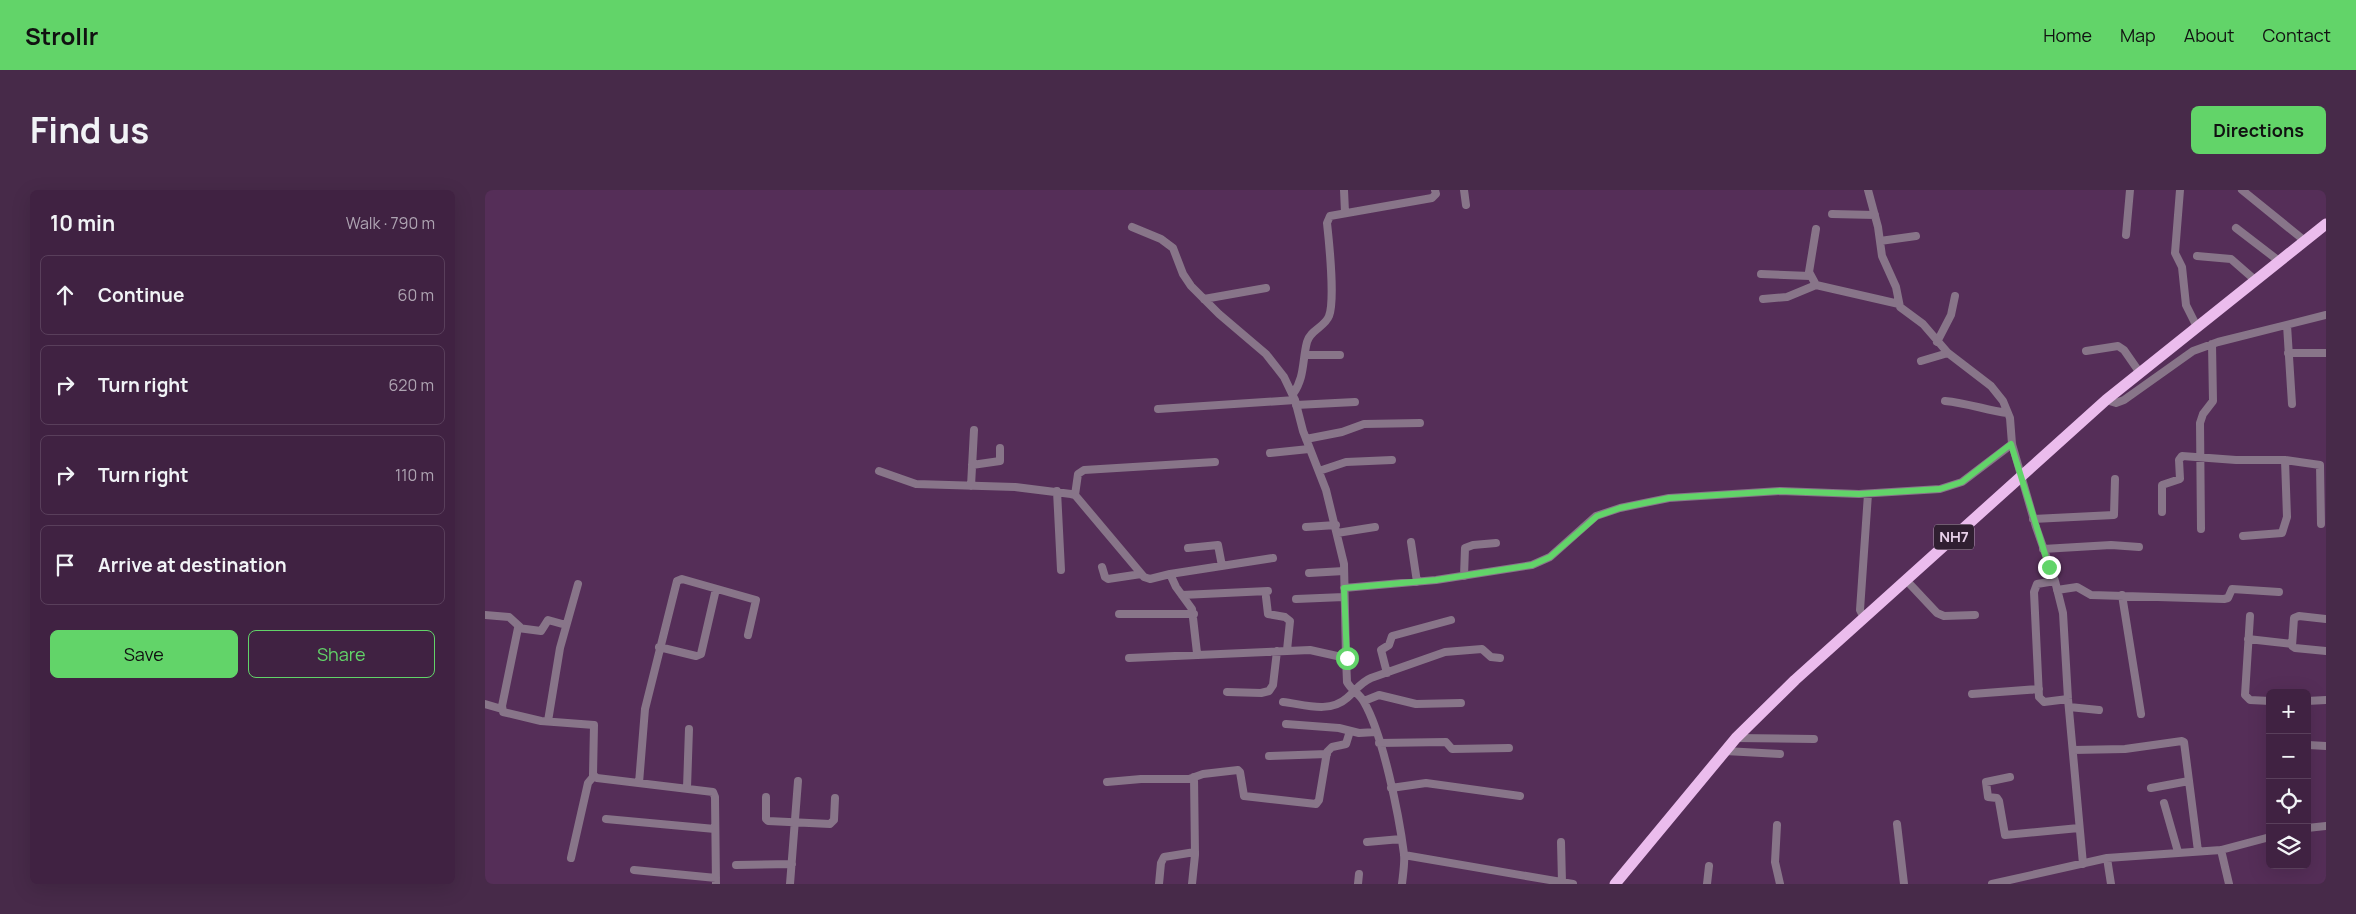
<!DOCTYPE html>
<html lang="en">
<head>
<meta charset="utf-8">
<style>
	:root { --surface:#402242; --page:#472a49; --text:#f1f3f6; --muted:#aea4b2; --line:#593f5b; --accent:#62d469 }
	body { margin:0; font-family:Manrope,sans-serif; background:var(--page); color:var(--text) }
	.controls { position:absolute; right:15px; bottom:15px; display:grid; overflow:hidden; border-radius:8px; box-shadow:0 5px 20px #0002 }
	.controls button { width:45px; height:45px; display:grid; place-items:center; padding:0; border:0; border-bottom:1px solid var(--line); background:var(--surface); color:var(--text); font:25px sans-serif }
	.stop { position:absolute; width:15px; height:15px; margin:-11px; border:4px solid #62d469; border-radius:50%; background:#fff }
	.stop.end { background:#62d469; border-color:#fff; box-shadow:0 1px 5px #0008 }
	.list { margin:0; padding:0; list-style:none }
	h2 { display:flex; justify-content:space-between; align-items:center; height:65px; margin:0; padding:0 20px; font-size:21px }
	h2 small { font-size:16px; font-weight:400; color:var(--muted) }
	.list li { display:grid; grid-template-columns:32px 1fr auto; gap:15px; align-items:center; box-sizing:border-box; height:80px; margin:0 10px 10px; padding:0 10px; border:1px solid var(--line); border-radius:8px }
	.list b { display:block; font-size:19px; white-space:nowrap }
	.list em { font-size:16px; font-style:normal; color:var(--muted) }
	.actions { display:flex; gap:10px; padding:15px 20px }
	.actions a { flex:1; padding:11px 0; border:1px solid var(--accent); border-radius:8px; text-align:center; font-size:18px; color:var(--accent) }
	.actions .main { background:var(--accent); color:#111 }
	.icon { flex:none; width:28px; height:28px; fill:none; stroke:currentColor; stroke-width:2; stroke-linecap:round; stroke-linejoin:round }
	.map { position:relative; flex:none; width:1841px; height:694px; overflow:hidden; border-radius:8px }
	header { display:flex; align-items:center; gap:30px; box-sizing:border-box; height:70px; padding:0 25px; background:var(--accent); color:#111 }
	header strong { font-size:24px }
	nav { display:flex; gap:28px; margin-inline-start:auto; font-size:18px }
	.intro { display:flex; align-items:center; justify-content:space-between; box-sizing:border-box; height:120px; padding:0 30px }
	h1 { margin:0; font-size:35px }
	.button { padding:12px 22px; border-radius:8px; background:var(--accent); color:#111; font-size:18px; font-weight:700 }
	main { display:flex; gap:30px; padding:0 30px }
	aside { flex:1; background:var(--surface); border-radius:8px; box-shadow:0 5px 20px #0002 }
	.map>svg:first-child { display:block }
</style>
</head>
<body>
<header>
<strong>Strollr</strong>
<nav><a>Home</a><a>Map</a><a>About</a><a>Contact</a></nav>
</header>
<div class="intro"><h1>Find us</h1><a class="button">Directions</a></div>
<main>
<aside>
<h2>10 min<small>Walk · 790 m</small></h2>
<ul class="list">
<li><svg class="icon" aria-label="ahead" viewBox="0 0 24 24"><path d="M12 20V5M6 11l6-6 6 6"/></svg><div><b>Continue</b></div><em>60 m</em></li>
<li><svg class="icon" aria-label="right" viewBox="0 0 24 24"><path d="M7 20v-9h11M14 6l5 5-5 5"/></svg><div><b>Turn right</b></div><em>620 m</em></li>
<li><svg class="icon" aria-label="right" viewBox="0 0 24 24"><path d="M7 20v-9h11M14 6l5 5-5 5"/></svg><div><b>Turn right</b></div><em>110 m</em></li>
<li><svg class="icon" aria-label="arrive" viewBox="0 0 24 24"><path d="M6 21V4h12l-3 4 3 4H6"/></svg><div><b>Arrive at destination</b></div></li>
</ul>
<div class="actions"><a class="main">Save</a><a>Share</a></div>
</aside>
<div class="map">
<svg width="1841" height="694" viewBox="0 0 1841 694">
	<rect width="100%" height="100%" fill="#552e58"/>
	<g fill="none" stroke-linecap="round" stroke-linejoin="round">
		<path stroke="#887589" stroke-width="8" d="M859 0 860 22
			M979 0 981 15
			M1383 0 1393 37 1397 66 1411 97 1415 117 1438 134 1463 163 1506 196 1518 211 1525 228 1527 254 1551 337 1570 391 1578 423 1583 509 1598 674
			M1695 0 1690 63 1697 77 1701 115 1712 137
			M1757 0 1820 51
			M1347 24 1390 25
			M647 37 676 49 688 58 698 84 706 96 734 124 781 164 799 187 810 210 818 241 841 300 859 374 861 468
			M1751 38 1794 71
			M1331 39 1324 82 1331 95 1414 114
			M1641 45 1645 0
			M1395 51 1431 46
			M1712 66 1746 69 1770 90
			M1276 84 1325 86
			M719 109 781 98
			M1278 109 1302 107 1331 95
			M1802 135 1807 214
			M1452 152 1466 125 1470 106
			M1601 161 1633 156 1639 160 1655 183
			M1803 163H1841
			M820 165H855
			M1436 171 1463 163
			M808 204C820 187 817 171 822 152 825 140 840 137 844 126 850 111 844 51 842 33L845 26 947 8 951 4 950 0
			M1621 210 1631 213 1639 210 1708 161 1733 152 1841 125
			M1460 211C1482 213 1501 220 1522 223
			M811 215 870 212
			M673 219 810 210
			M821 249 857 242 879 234 935 233
			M785 263 824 259
			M487 275 515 271V258
			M394 281 431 294 530 297 586 304 590 305 659 387 665 389 685 384 691 397 707 419 712 463
			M834 281 861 272 907 270
			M486 296 489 240
			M572 301 576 380
			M590 305 593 284 599 280 730 272
			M1677 322V295L1695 289 1694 270 1697 266 1751 270H1800L1835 275 1836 334
			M1548 329 1629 325 1630 289
			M821 337 851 335
			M1716 339 1715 233 1718 224 1728 211 1727 154
			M852 343 890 337
			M1758 346 1797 343 1802 327 1800 270
			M926 352 932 392
			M703 358 733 355 737 376
			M1558 359 1626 355 1654 357
			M617 377 620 387 623 389 656 384
			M824 383 859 381
			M685 384 788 368
			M979 386 980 358 988 355 1011 353
			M1421 390 1452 423 1459 426 1490 425
			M1570 391 1552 394 1549 402 1554 507 1559 512 1583 509
			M859 398 951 390 1047 375 1065 367 1111 326 1135 318 1184 308 1295 301 1374 304 1455 299 1477 292 1527 254
			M1572 400 1592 397 1606 405 1739 409 1743 408 1747 399 1794 402
			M697 405 783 401
			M1637 405 1656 524
			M781 407 783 424 800 427 805 431 802 460
			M811 409 859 407
			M634 424H709
			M0 425 24 427 35 437
			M1765 426 1760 505 1765 510 1785 511
			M1379 428 1375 420 1383 304
			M1841 429 1814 426 1809 428 1807 456 1810 458 1841 461
			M81 435 63 430 56 441 33 438 17 516 18 522 56 531 109 535 108 585 112 588 228 602 230 607 231 694
			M1763 449 1807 454
			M174 457 211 466 216 464 231 399
			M644 468 825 460 861 468 862 492C866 500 875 504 879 512 898 545 914 625 919 664 920 673 918 684 917 694
			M902 483 896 460 904 455 907 446 966 430
			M742 502 776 503 784 501 788 495 792 461
			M1487 504 1554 499
			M879 511 894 505 931 514 976 513
			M1822 511 1841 510
			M798 512C818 514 844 524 862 508 870 501 876 492 886 488L960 462 997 459 1006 467 1015 468
			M0 514 17 519
			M1584 517 1614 520
			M63 531 75 458 93 394
			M801 534 854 538 874 543 891 542
			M1251 548 1329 549
			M894 553 961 552 967 559 1024 558
			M1823 555 1841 556
			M1588 560 1640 559 1697 551 1699 552 1713 661
			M1240 561 1295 564
			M784 566 842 564
			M1525 587 1501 592 1503 607 1512 608 1514 611 1520 645 1594 638
			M622 592 656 589H704L718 584 753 580 755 582 759 606 831 614 834 610 842 562 847 557 861 554 865 541
			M154 593 160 519 192 391 197 389 271 410 263 445
			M202 598 204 539
			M906 598 941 593 1035 606
			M1666 598 1704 591
			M281 607V629L283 631 345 634 349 630 350 608
			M1679 613 1693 662
			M121 629 230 639
			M1412 634 1419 694
			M1292 635 1290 672 1295 694
			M1822 638 1841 636
			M882 652 916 649
			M1076 652 1077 692
			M1736 660 1744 694
			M919 665 1088 694
			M86 668 103 593 108 587
			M1622 668 1626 694
			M251 675 307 674
			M149 680 231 688
			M305 694 313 591
			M674 694 676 673 679 667 710 662
			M707 694 710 665 709 587
			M873 694 874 684
			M1222 694 1224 676
			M1507 694 1622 668 1736 660 1785 647"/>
		<path stroke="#ebbced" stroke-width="11" d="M1130 694 1251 548 1310 490 1621 210 1841 34"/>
	</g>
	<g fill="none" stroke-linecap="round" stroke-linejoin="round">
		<path stroke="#62d469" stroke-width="6" d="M862 468 859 398 951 390 1047 375 1065 367 1112 326 1135 318 1184 308 1295 301 1374 304 1455 299 1477 292 1526 254 1564 377"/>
	</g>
	<g text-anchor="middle" stroke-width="4.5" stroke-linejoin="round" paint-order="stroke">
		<rect fill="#301f31" stroke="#b09ab1" stroke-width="1" x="1449" y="334.5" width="40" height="25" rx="4"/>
		<g font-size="15" font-weight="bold" fill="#e7cfe8">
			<text x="1469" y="352">NH7</text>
		</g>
	</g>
</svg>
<div class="controls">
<button>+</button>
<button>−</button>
<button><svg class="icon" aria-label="locate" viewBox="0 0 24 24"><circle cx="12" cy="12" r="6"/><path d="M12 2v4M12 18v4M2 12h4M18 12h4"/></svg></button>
<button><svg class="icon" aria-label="layers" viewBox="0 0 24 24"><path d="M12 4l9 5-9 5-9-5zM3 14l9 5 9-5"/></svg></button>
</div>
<div class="stop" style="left:862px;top:468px"></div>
<div class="stop end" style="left:1564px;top:377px"></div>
</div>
</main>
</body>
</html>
